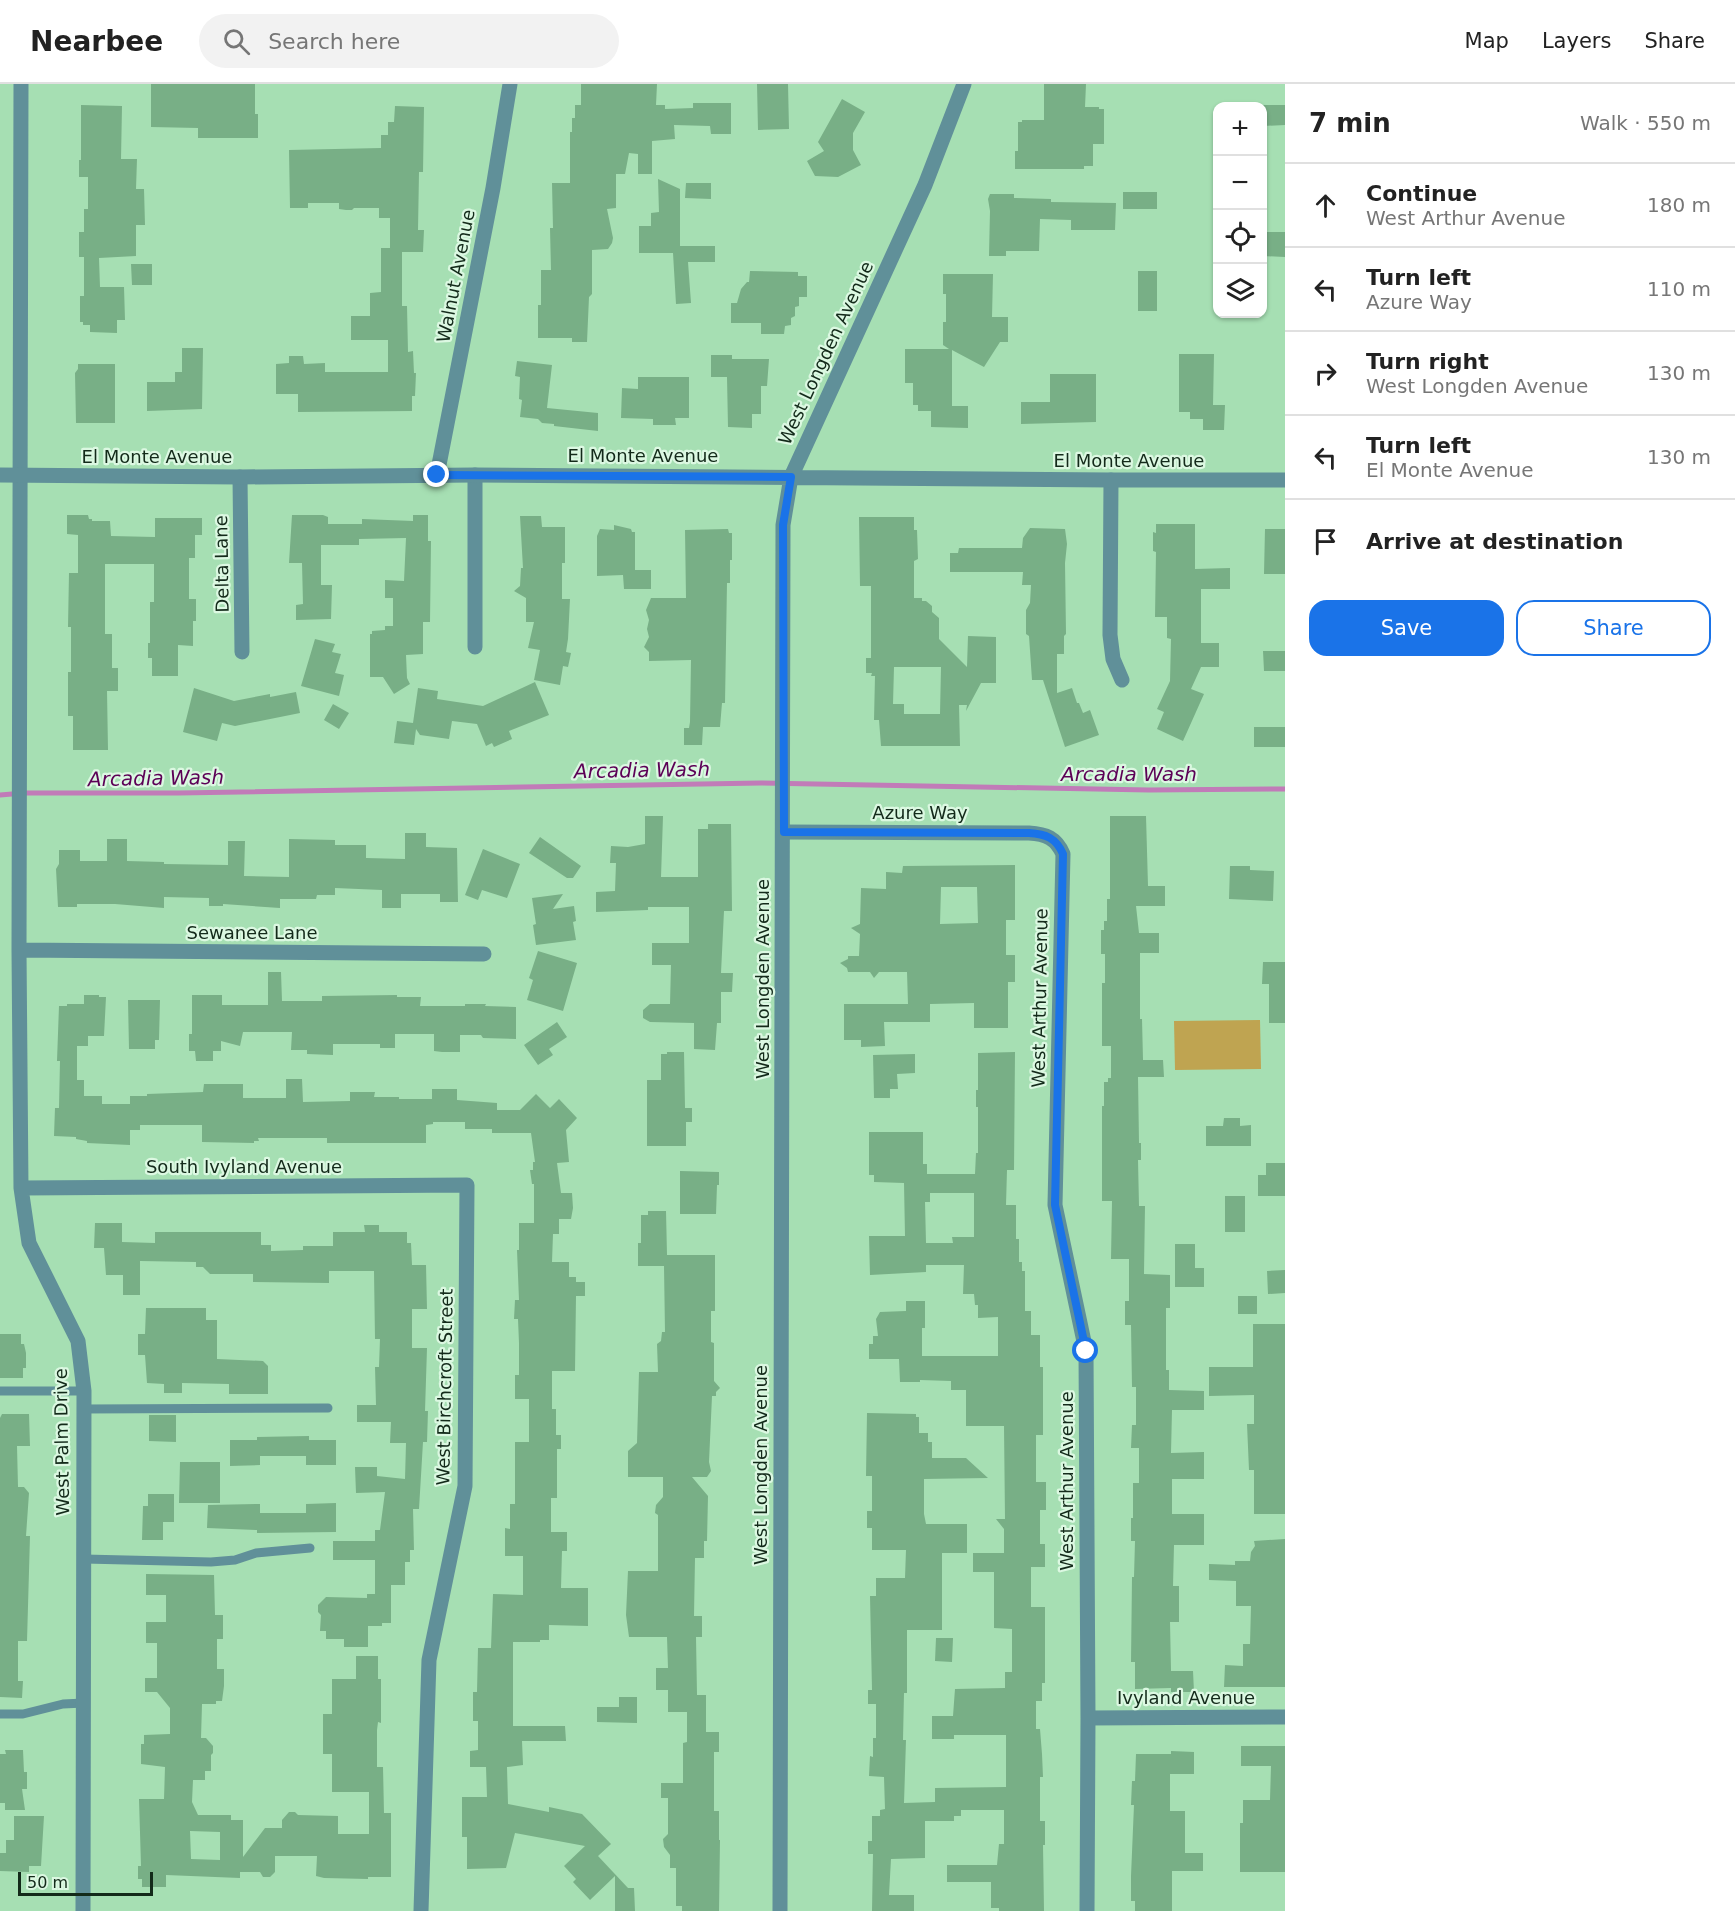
<!DOCTYPE html>
<html lang="en">
<head>
<meta charset="utf-8">
<style>
	:root { --surface:#fff; --page:#f2f2f2; --text:#222; --muted:#767676; --line:#e0e0e0; --accent:#1a73e8 }
	body { margin:0; font-family:"DejaVu Sans",sans-serif; background:var(--page); color:var(--text) }
	.controls { position:absolute; right:18px; top:18px; display:grid; overflow:hidden; border-radius:12px; box-shadow:0 2px 4px #0004 }
	.controls button { width:54px; height:54px; display:grid; place-items:center; padding:0; border:0; border-bottom:2px solid var(--line); background:var(--surface); color:var(--text); font:30px sans-serif }
	.scale { position:absolute; left:18px; bottom:15px; width:135px; box-sizing:border-box; padding-left:6px; border:3px solid #132a1a; border-top:0; font-size:16px; line-height:21px; white-space:nowrap; color:#132a1a; -webkit-text-stroke:4px #dcf8e2; paint-order:stroke }
	.stop { position:absolute; width:18px; height:18px; margin:-14px; border:4px solid #1a73e8; border-radius:50%; background:#fff }
	.stop.end { background:#1a73e8; border-color:#fff; box-shadow:0 2px 6px #0008 }
	.list { margin:0; padding:0; list-style:none }
	h2 { display:flex; justify-content:space-between; align-items:center; height:78px; margin:0; padding:0 24px; font-size:26px }
	h2 small { font-size:20px; font-weight:400; color:var(--muted) }
	.list li { display:grid; grid-template-columns:39px 1fr auto; gap:18px; align-items:center; box-sizing:border-box; height:84px; padding:0 24px; border-top:2px solid var(--line) }
	.list b { display:block; font-size:22px; white-space:nowrap }
	.list p { margin:0; font-size:20px; white-space:nowrap; color:var(--muted) }
	.list em { font-size:20px; font-style:normal; color:var(--muted) }
	.actions { display:flex; gap:12px; padding:18px 24px }
	.actions a { flex:1; padding:14px 0; border:2px solid var(--accent); border-radius:18px; text-align:center; font-size:21px; color:var(--accent) }
	.actions .main { background:var(--accent); color:#fff }
	.icon { flex:none; width:33px; height:33px; fill:none; stroke:currentColor; stroke-width:2; stroke-linecap:round; stroke-linejoin:round }
	.map { position:relative; flex:none; width:1285px; height:1827px; overflow:hidden }
	header { display:flex; align-items:center; gap:36px; box-sizing:border-box; height:84px; padding:0 30px; background:var(--surface); border-bottom:2px solid var(--line) }
	header strong { font-size:28px }
	nav { display:flex; gap:33px; margin-inline-start:auto; font-size:21px }
	.search { width:420px; height:54px; background:var(--page); display:flex; align-items:center; gap:15px; box-sizing:border-box; padding:0 21px; border-radius:33px; color:var(--muted); font-size:22px }
	main { display:flex }
	aside { flex:1; background:var(--surface) }
	.map>svg:first-child { display:block }
</style>
</head>
<body>
<header>
<strong>Nearbee</strong>
<div class="search"><svg class="icon" aria-label="search" viewBox="0 0 24 24"><circle cx="10" cy="10" r="6"/><path d="M15 15l6 6"/></svg>Search here</div>
<nav><a>Map</a><a>Layers</a><a>Share</a></nav>
</header>
<main>
<div class="map">
<svg width="1285" height="1827" viewBox="0 0 1285 1827">
	<rect width="100%" height="100%" fill="#a6dfb3"/>
	<path fill="#bfa451" d="M1260 936 1261 985 1175 986 1174 937Z"/>
	<g fill="none" stroke-linecap="round" stroke-linejoin="round">
		<path stroke="#c17bb8" stroke-width="5" d="M0 711 24 709H179L761 699 1149 706 1285 705"/>
	</g>
	<path fill="#78af86" fill-rule="evenodd" d="M151 0H255V30H258V54H198V44L151 43Z
		M581 0H657L656 21H665V25L693 24V19H731V50H711L710 42 674 41 675 55 652 57V90H638V70L629 69 625 90H616V124L607 125 613 154 612 159 608 165 592 166V210L589 213 587 258H572V254H538V221H541V186H551L550 144H553L552 99H570V48H572V34H575V21H581Z
		M757 0H788L789 45 758 46Z
		M1044 0H1086L1085 23H1099V25H1104V60H1093V82H1084V85H1015V67H1018V38H1022V36H1044Z
		M842 15 865 28 853 49V66L861 81 838 93 815 92 807 77 824 67 818 58Z
		M81 21 122 22 121 75H137L136 105H144L145 141H136V172L99 174 100 203H124L125 236H117V249L90 248V241H83V238H80V212H84V173H79V148H84V125H88V93H79V76H81Z
		M1263 21H1285V41L1263 42Z
		M395 22 424 23 423 88H419L418 146H424L423 168H402V222H407L408 268 413 267 414 289H416L415 312H412V327L298 328V310H276V280L289 279V272H303L304 280 325 279V288H388V256H351V232H370V209L381 208V164H390V134H379V124H354L352 126H346L339 125V119H308V124H290L289 66 381 64V51H388V38H394Z
		M658 95 680 105V162H715V178H688L691 219 676 220 673 169H639V142H651V129L659 128Z
		M686 99H711V115L685 114Z
		M1123 108H1157V125H1123Z
		M990 110H1014V114L1051 115V118L1116 119 1115 146H1071V136L1040 135 1039 167H1006V172H989L990 127 988 115Z
		M1263 148H1285V173L1263 172Z
		M131 180H152V201H132Z
		M750 187 798 188V192H807V213H799V222L795 223V232L791 234V241L785 242 784 250H761V239H731V219H737L741 205 747 198H749Z
		M1138 187H1157V227H1138Z
		M943 190H993L992 233H1008V258H1000L984 283 952 266V322H968V344L931 343V327H918V321H913V299H905V265H949L943 261V238H946V210H943Z
		M182 264H203L202 325 147 327V298H175V288H182Z
		M1179 270H1214L1213 321H1225L1224 346H1203V335H1190V328H1179Z
		M711 271H732V275H769L767 302H761V330H752V344L728 343 727 293H711Z
		M517 277 552 281 547 324 598 329V347L554 342V340L542 339 538 335 520 333 522 316 519 315 520 293 515 292Z
		M78 280H115V339H76L75 289 78 285Z
		M1050 290H1096V338L1021 340V318H1050Z
		M638 293H689V334H675L676 341H653V335L621 334 622 304 638 305Z
		M67 431H88L89 435H92V437H110L111 452 155 453V434H202V451H195V474H189V515H196V537H193V562L178 561V592H152V574H148V559H150V518H154V480H105V550H112V584H118V607H107L108 666H73V632H68V588H71V543H68L69 489H78V451L67 450Z
		M292 431H323L328 433V440H362V435L413 437V431H428V457H431L430 538H423V570L406 571 407 594 410 600 394 610 383 593H370V550H372V547L385 546V542H393V514H385V496L404 497 406 454 359 455V461H321V501H332L331 535 296 536V521L303 520 302 479H289Z
		M520 432H541L542 443H565V479H562V515H570L568 555 566 568 571 569 568 583 563 582 560 601 534 596 540 566 528 564 534 538H526V514L514 507 520 502 521 484H523Z
		M859 433H914V446H917L918 475 914 477V514H922V517H926L932 522V528L939 534V555L967 583 968 552 996 553V599H981L966 627 967 621H959L960 662H881L879 636H874L875 592H871L872 589H866V574H871V502H860ZM894 583H941L940 630H904V620H893Z
		M1156 440H1195V485L1230 484V505H1201V559H1219V583H1201L1191 605 1204 610 1183 657 1157 645 1164 628 1157 625 1170 597 1171 555 1167 554V533H1155L1156 468 1153 467V448L1156 449Z
		M614 441 631 445 632 448H635V486H651V505H624L623 491 597 492V452L600 445 614 446Z
		M1030 444 1065 445 1067 460 1065 479 1066 550 1064 552V570H1057V609L1072 604 1077 619H1079L1083 629 1090 626 1099 651 1065 663 1043 596H1032L1029 552 1026 550V526L1030 519 1031 501H1022L1023 488H950V469H958L959 464H1022L1023 454Z
		M728 445 729 449H732V476H730V499H727L725 619H722L720 643H703L702 661H684V644H689L690 638 691 576 649 577V568L644 563 649 553 647 545 649 536 646 526 651 514H686L685 446Z
		M1265 445H1285V490H1264Z
		M315 555 335 560 332 568 341 570 335 589 344 591 339 612 301 602Z
		M1263 567H1285V587H1264Z
		M535 598 549 631 509 647 512 655 494 663 492 659 486 662 477 640 452 637 449 655 420 651 416 645 414 661 394 659 397 637 413 639 418 604 438 607 437 615 483 622Z
		M194 604 234 617 270 610V613L296 608 300 629 235 642 222 639 217 657 183 648Z
		M333 620 349 629 339 645 324 636Z
		M1254 643H1285V663H1254Z
		M645 732H663L661 793H698V745H708V740H731L732 827H724L721 889H733L732 908H721V939H717L715 966 694 965V939L650 938 643 934V926L650 920H670L671 881H652V859H689V823H648V826L596 828V808L615 807 616 779H610L611 762 628 763 645 760Z
		M1110 732H1146L1148 802H1165V822H1136L1139 849H1159V869H1140V935H1142L1143 976H1163L1164 993H1138L1139 1059H1141V1076H1138L1139 1122H1145L1144 1190 1170 1191V1224H1166V1286H1169V1306L1204 1307V1326H1172L1171 1369 1204 1368V1395H1172V1430H1204V1461H1174L1173 1502H1179V1538H1170L1171 1587H1193L1194 1608H1171V1604L1135 1605V1578H1131L1132 1493H1134L1135 1457H1131V1434H1133V1399H1139V1364H1131L1132 1341H1136V1303H1132L1131 1241H1125V1217H1129V1175H1111L1112 1117H1102V1022H1104V998H1108V994H1111V962H1102V899H1105V870H1101V846H1104V837H1107V815H1110Z
		M405 749H426V763L457 764 458 818H440V810H401V824H382V806L335 804V811H317L316 815H280V824L223 820V822H209V814L164 813V824L115 820H77V823H58L56 785 59 780V766H80V777H107V755H127V777L164 778V780L228 781V757H245L244 792 289 793V755L335 756V761H366V774L405 775Z
		M540 753 581 782 573 794H567L529 769Z
		M483 765 520 780 507 814 482 806 478 816 465 811Z
		M1015 781V836H1006V871H1015V898H1008V944H974V919L930 920V938H884L885 962 861 963V956H844V920H908L907 888H879L874 894 870 888H848L847 884 840 879 848 875V872H859L860 850 851 844 860 840 861 804 886 805V788L902 789 903 782ZM941 803H977L978 839 940 840Z
		M1230 782H1250V786L1274 787 1273 817 1229 815Z
		M563 810 553 825 574 822 576 837 573 838 576 856 536 861 533 841 536 840 532 814Z
		M538 867 577 879 563 927 527 916 533 896 529 894Z
		M1263 878H1285V939H1269V900H1262Z
		M268 888H281L282 917H322V912L397 911V913H421L420 922H465V920H486L485 922 516 923V955L483 954 481 951H460V968H442L434 967V950H395V964H380V960H333V971L307 970V966H291L292 948H243L240 962 221 957V967H213V977H196L195 967H189V950H192V911H222V921H268Z
		M84 911H99V913H106L104 952H88V962H77V996H84V1012H102V1020H130V1012H147V1010L203 1008 204 1000H243V1014H286V995H302L303 1018 350 1017V1008H375L374 1013H399V1015H432V1005H457V1016L497 1019V1026H520L536 1010 550 1024 559 1015 577 1034 566 1046 569 1078 557 1079 561 1109H572L573 1124 571 1135H559V1150H553L552 1178H569V1193H576V1198H585V1212H576L575 1287H552V1325H556V1351H561V1365H557V1414H551V1448H567V1467H562L561 1504H588V1542L549 1541V1556H540V1558H513V1642H565L566 1657H522L523 1681 507 1683 508 1720 549 1728V1723L582 1730 611 1760 598 1772 628 1804H634L635 1827H615V1792L590 1816 573 1798 576 1795 564 1782 585 1762 515 1749 506 1784 467 1785V1753H462V1713H487L486 1683H470V1667L478 1666V1637H473V1608H477L478 1564H491L493 1510 523 1511V1472H505V1444L510 1445V1420H515V1358H529V1315H515V1291H519V1259L518 1235H514L515 1216H519L517 1166H519V1139H534V1100H532L530 1086H533V1078H535L531 1049H492V1045H465V1038H433V1040L426 1041V1059H327V1054H258L259 1057H254V1059L202 1058V1041H140V1046H130V1061L87 1059V1057L76 1055V1053L54 1052 55 1024H59L60 977H57L59 922H67V920H84Z
		M128 916H160L159 956H155V965H129Z
		M557 938 567 953 549 965 553 971 538 981 524 961Z
		M667 968H684L685 1024H692V1038H686V1062H647V996H661V970H667Z
		M1015 968 1014 1086H1007L1006 1121H1016V1155H1019V1178H1022V1187H1025V1227H1031V1251H1040V1283H1043V1351H1036V1398H1046V1426H1040V1460H1045V1483H1031V1523H1045V1599H1042V1617H1036V1645H1040L1042 1670 1043 1693H1040V1737H1045V1761H1043L1044 1827H999V1824H991V1798H947V1781H997L999 1760H1004V1726H961V1732H954V1737H925V1774L891 1775 889 1811H914V1827H872L873 1770H868V1757H872V1732H880V1726L885 1725 884 1693 869 1692 870 1672 873 1673V1654H876V1620H868V1606H872L870 1512H876V1494H905L906 1466H872V1444H867V1427H872V1392H866L867 1329 916 1330V1333H919V1349H928V1358H932V1374H966L988 1394 924 1395V1430L926 1440H967V1469H942V1546H907V1609H904L903 1656H906L904 1719 935 1718V1704L1006 1703V1651H954V1655H932V1632H953L955 1605 1005 1604V1588H1012V1545L994 1544V1488H973V1469H1004V1445L996 1435H1005L1004 1342H966V1306H951V1297L920 1296V1298H900L899 1275H869V1260H873V1252H878L876 1235 880 1228 906 1227V1217H925V1244H922V1272H998V1233L978 1234V1221H975L974 1210H963L964 1181H926V1188L870 1191 869 1152H905L904 1099 874 1098V1091H869V1048H923V1080H927V1090H975L976 1069H978V1023H976V1006H978V969ZM930 1109H974V1153H952L953 1159H926L925 1118H930Z
		M915 970V989L897 990 898 1005H890V1014H874L873 971Z
		M1224 1034H1240V1042L1251 1041V1062H1206V1042H1223Z
		M1266 1079H1285V1112H1258V1091H1266Z
		M680 1087 719 1088V1101H717L716 1130H680Z
		M1225 1112H1245V1148H1225Z
		M648 1127H666L667 1171H715V1227H711V1258L714 1259V1297L720 1304 716 1308V1312H712L709 1378 711 1387 707 1393H692L708 1412 707 1457H704V1474H695L694 1532H702V1553H696L697 1611H706V1648H719V1668H714V1727H719V1756H720L719 1827H682V1822H676V1784H670V1771L664 1763 663 1755 668 1750V1714H661V1699H683V1659L687 1658V1628H668V1606H656V1584H668L667 1553H629L626 1531 628 1487H658V1431L655 1429 656 1421 663 1413V1393H628V1367L637 1359 639 1288H658L657 1260 661 1257 662 1248H665L664 1182H638V1159H641V1131H648Z
		M95 1139H122V1158L155 1159V1148H261V1161H271V1167L303 1166V1162H333V1148H365L364 1141H379V1148H407V1159H411L412 1181H426L427 1225H412V1264H427L425 1327H428L427 1358H423L419 1425H413L414 1466H410V1478H405V1501H391V1539H382V1542H368V1563H344V1555H326V1547H320L321 1531 318 1528V1521L326 1513 367 1514V1510H375V1476H333V1457H375V1446H380L385 1408 356 1409 355 1383H377V1392L405 1395 406 1359H390L391 1338H357V1321H376L375 1283H379L380 1255H375L374 1187H329V1199L253 1198V1190H210L203 1183H196V1178L140 1177V1211H123V1191H106L104 1164H94Z
		M1175 1160H1195V1184H1204V1203H1175Z
		M1285 1186V1209L1268 1210 1267 1187Z
		M1238 1212H1257V1230H1238Z
		M146 1224H206V1236H217V1275L263 1277 268 1282V1310H229V1300L182 1299V1309H164V1300L147 1299 145 1271H138V1250H145Z
		M1253 1240H1285V1430H1254V1386H1249L1247 1340H1254V1311L1209 1312V1283H1253Z
		M0 1250H21V1260H24L26 1269V1284H23V1294H0Z
		M2 1330H29L30 1362H17L18 1403H24L29 1409 26 1452H30L27 1557H18V1597H23L22 1614 0 1613V1334Z
		M149 1331H176V1358L149 1357Z
		M309 1352V1356H336V1381H306V1372H260V1381L230 1382V1356H257V1353Z
		M180 1378H220V1419H179Z
		M148 1410H174V1438H163V1456H142L143 1422H148Z
		M336 1419V1448L257 1449V1446L207 1444 208 1421 260 1420V1429H306V1420Z
		M1285 1455V1603H1224L1225 1581 1243 1582V1560H1250L1251 1522H1236V1497L1209 1496V1480L1235 1481V1477H1250L1251 1468 1255 1462 1254 1457Z
		M146 1490 214 1491 215 1531H223V1555H217V1585H224V1602L222 1617H216V1620H202L201 1654H206L213 1662V1669L211 1671V1687H205V1696H193L192 1718 198 1731H231V1736H243V1773L265 1744H282V1736L289 1728H295L298 1731 338 1732V1750H369V1708H332V1670H323V1630H332V1595H356V1572H378V1595H381V1639L378 1638 377 1646V1683H383L384 1729H391V1793H368V1795L324 1794 316 1792 317 1772H275V1788L270 1793H263L260 1788H240V1794L166 1791V1803H142V1795H138V1782H141L139 1715H164L165 1683 141 1680V1660H144V1651L170 1650V1624L157 1608H145V1594H157V1559H146V1538H166V1511H146ZM190 1747 220 1748V1776L191 1775Z
		M936 1554H953L952 1578 935 1577Z
		M619 1613H637V1639L597 1638V1623H619Z
		M1241 1662H1285V1788H1240V1739H1243V1716H1270L1271 1682H1241Z
		M5 1666H23L24 1688H27V1705H22L25 1726H5V1719H0V1670H6Z
		M1171 1667 1194 1668V1690H1170V1727H1185V1769H1203V1787H1172V1827H1135V1817H1131V1792L1134 1721H1131L1132 1697H1135L1136 1670H1171Z
		M14 1732H44L41 1782H29V1788L0 1787V1769H6V1756H14Z"/>
	<g fill="none" stroke-linecap="round" stroke-linejoin="round">
		<path stroke="#609099" stroke-width="9" d="M0 1307H84
			M84 1325 328 1324
			M84 1475 211 1478 235 1476 256 1469 310 1464
			M0 1630H23L63 1620 84 1619"/>
		<path stroke="#609099" stroke-width="15" d="M21 0 19 866 21 1104 29 1159 78 1257 84 1307 83 1827
			M437 391 493 104 510 0
			M240 393 242 568
			M1111 396 1110 551 1113 575 1122 596
			M475 563V391
			M784 748 1029 749C1046 750 1056 754 1063 770L1055 1121 1086 1267 1088 1634 1087 1827
			M19 866 484 870
			M21 1104 467 1101 465 1402 429 1576 421 1827
			M1088 1634 1285 1633"/>
		<path stroke="#609099" stroke-width="15" d="M0 391 240 393 475 391 1111 396H1285
			M780 1827 783 441 791 393 925 101 964 0"/>
	</g>
	<g fill="none" stroke-linecap="round" stroke-linejoin="round">
		<path stroke="#1a73e8" stroke-width="8" d="M437 391 791 393 783 441 784 748 1029 749C1046 750 1056 754 1063 770L1055 1121 1086 1267"/>
	</g>
	<g text-anchor="middle" stroke-width="4.5" stroke-linejoin="round" paint-order="stroke">
		<g font-size="18" fill="#132a1a" stroke="#dcf8e2">
			<text transform="translate(456 192) rotate(-79)" y="6">Walnut Avenue</text>
			<text transform="translate(826 269) rotate(-65)" y="6">West Longden Avenue</text>
			<text x="643" y="378">El Monte Avenue</text>
			<text x="157" y="379">El Monte Avenue</text>
			<text x="1129" y="383">El Monte Avenue</text>
			<text transform="translate(222 480) rotate(-91)" y="6">Delta Lane</text>
			<text x="920" y="735">Azure Way</text>
			<text x="252" y="855">Sewanee Lane</text>
			<text transform="translate(763 895) rotate(-90)" y="6">West Longden Avenue</text>
			<text transform="translate(1040 914) rotate(-89)" y="6">West Arthur Avenue</text>
			<text x="244" y="1089">South Ivyland Avenue</text>
			<text transform="translate(445 1303) rotate(-89)" y="6">West Birchcroft Street</text>
			<text transform="translate(62 1358) rotate(-91)" y="6">West Palm Drive</text>
			<text transform="translate(761 1381) rotate(-90)" y="6">West Longden Avenue</text>
			<text transform="translate(1067 1397) rotate(-90)" y="6">West Arthur Avenue</text>
			<text x="1186" y="1620">Ivyland Avenue</text>
		</g>
		<g font-size="20" font-style="italic" fill="#5c0056" stroke="#dcf8e2">
			<text transform="translate(642 686) rotate(-1)" y="7">Arcadia Wash</text>
			<text x="1129" y="697">Arcadia Wash</text>
			<text transform="translate(156 694) rotate(-1)" y="7">Arcadia Wash</text>
		</g>
	</g>
</svg>
<div class="controls">
<button>+</button>
<button>−</button>
<button><svg class="icon" aria-label="locate" viewBox="0 0 24 24"><circle cx="12" cy="12" r="6"/><path d="M12 2v4M12 18v4M2 12h4M18 12h4"/></svg></button>
<button><svg class="icon" aria-label="layers" viewBox="0 0 24 24"><path d="M12 4l9 5-9 5-9-5zM3 14l9 5 9-5"/></svg></button>
</div>
<div class="scale">50 m</div>
<div class="stop" style="left:1086px;top:1267px"></div>
<div class="stop end" style="left:437px;top:391px"></div>
</div>
<aside>
<h2>7 min<small>Walk · 550 m</small></h2>
<ul class="list">
<li><svg class="icon" aria-label="ahead" viewBox="0 0 24 24"><path d="M12 20V5M6 11l6-6 6 6"/></svg><div><b>Continue</b><p>West Arthur Avenue</p></div><em>180 m</em></li>
<li><svg class="icon" aria-label="left" viewBox="0 0 24 24"><path d="M17 20v-9H6M10 6l-5 5 5 5"/></svg><div><b>Turn left</b><p>Azure Way</p></div><em>110 m</em></li>
<li><svg class="icon" aria-label="right" viewBox="0 0 24 24"><path d="M7 20v-9h11M14 6l5 5-5 5"/></svg><div><b>Turn right</b><p>West Longden Avenue</p></div><em>130 m</em></li>
<li><svg class="icon" aria-label="left" viewBox="0 0 24 24"><path d="M17 20v-9H6M10 6l-5 5 5 5"/></svg><div><b>Turn left</b><p>El Monte Avenue</p></div><em>130 m</em></li>
<li><svg class="icon" aria-label="arrive" viewBox="0 0 24 24"><path d="M6 21V4h12l-3 4 3 4H6"/></svg><div><b>Arrive at destination</b></div></li>
</ul>
<div class="actions"><a class="main">Save</a><a>Share</a></div>
</aside>
</main>
</body>
</html>
